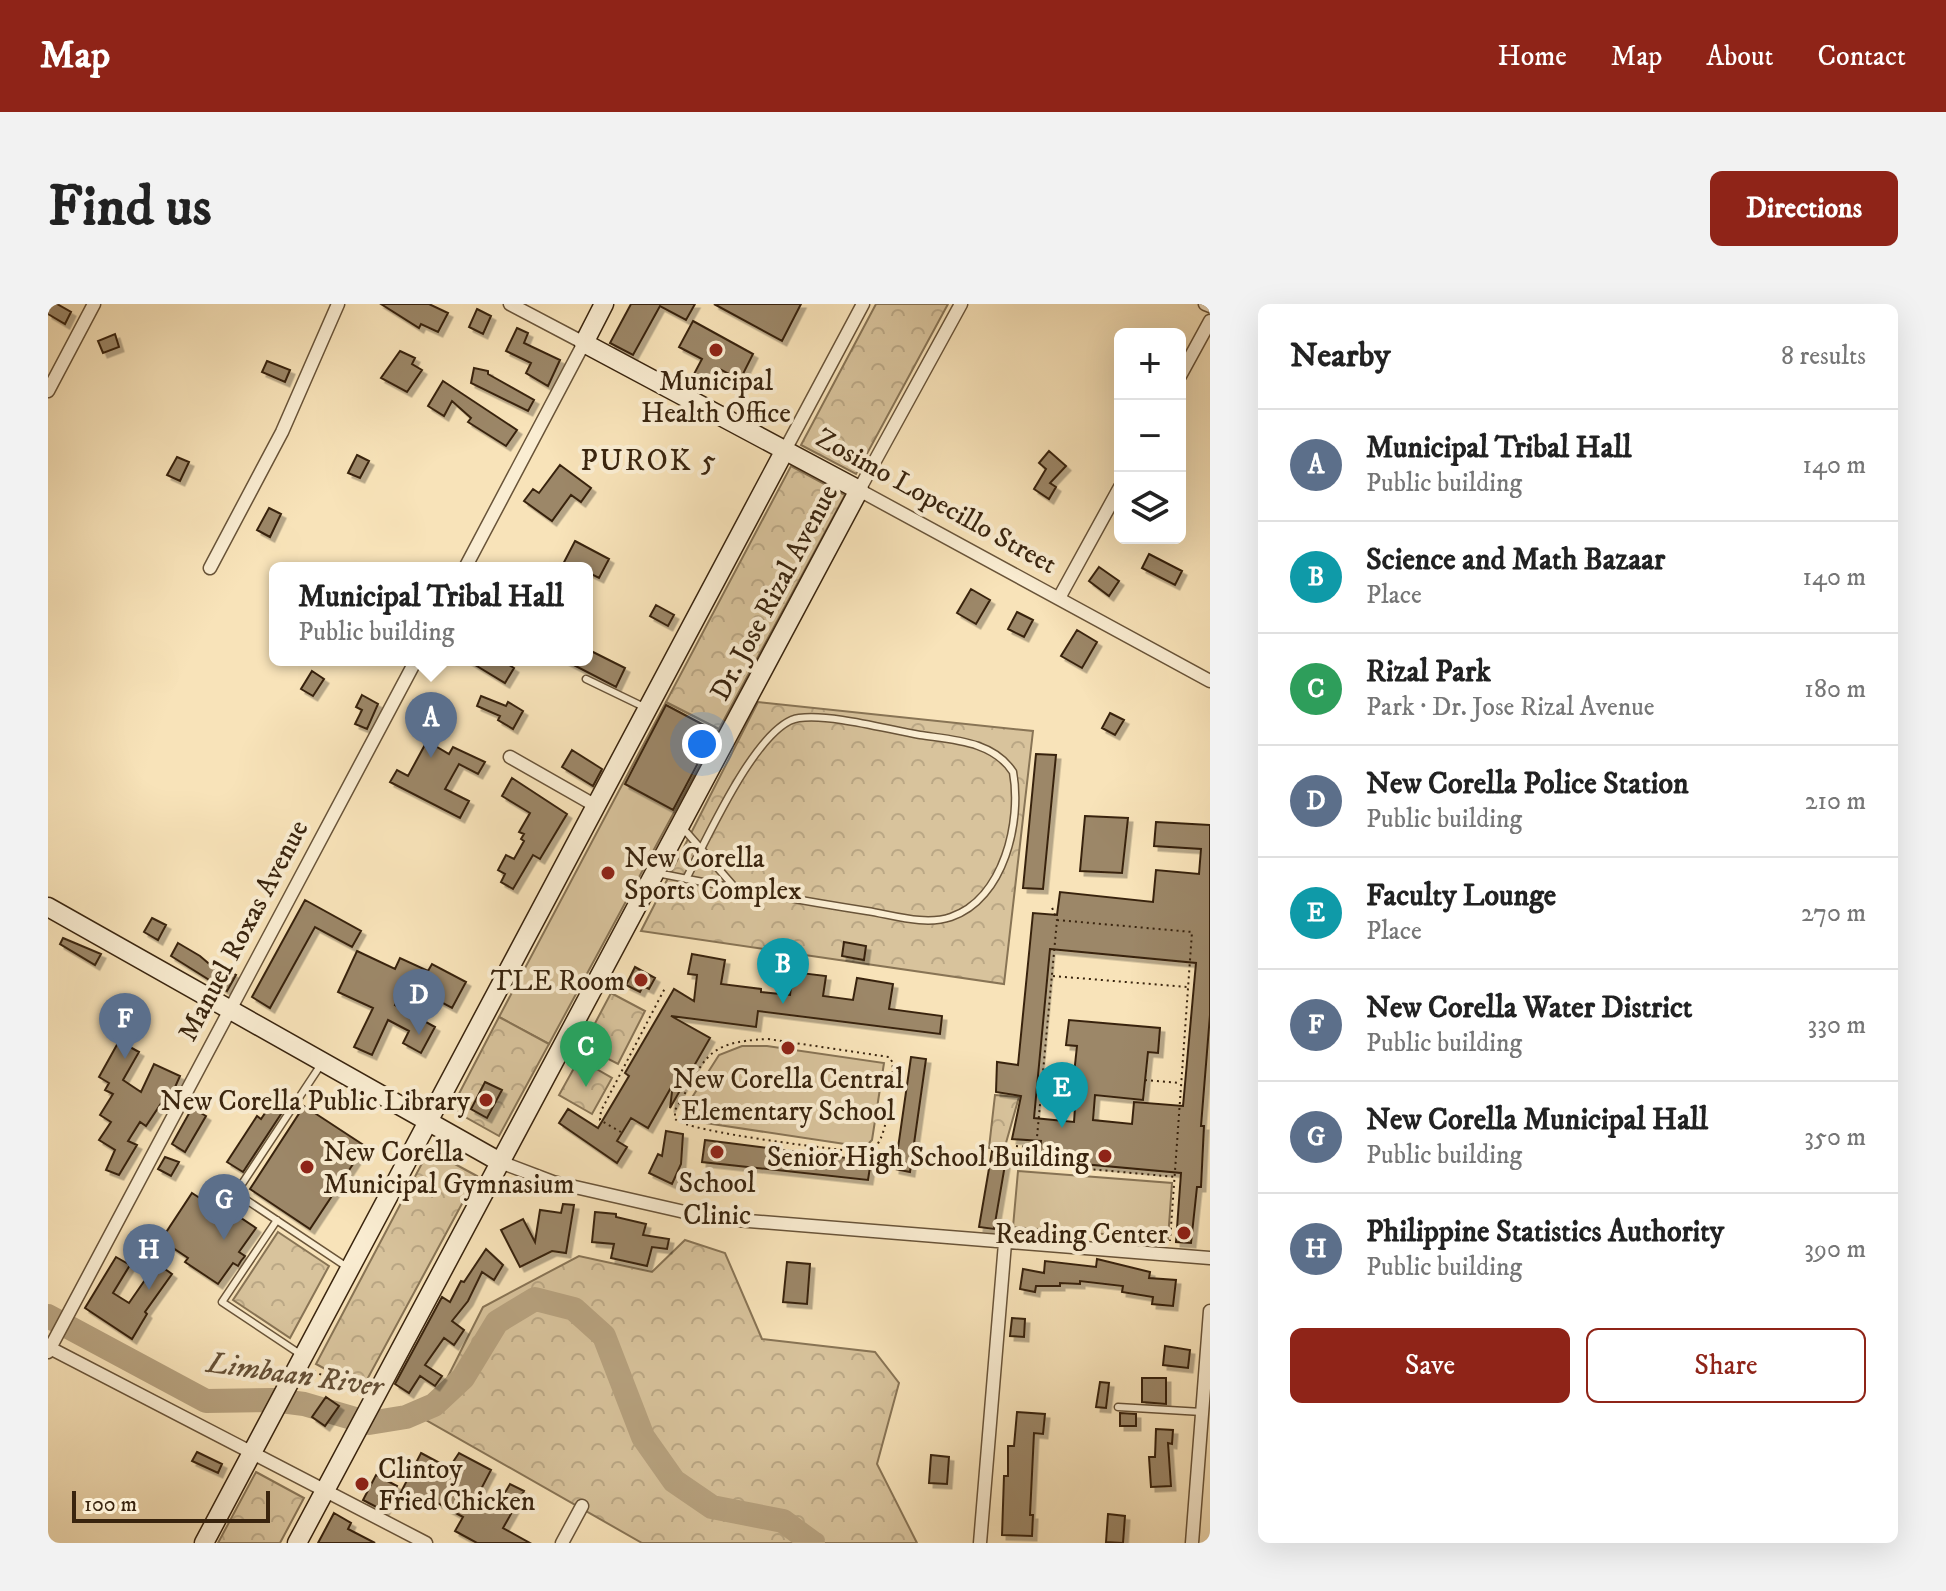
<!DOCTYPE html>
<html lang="en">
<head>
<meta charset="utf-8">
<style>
	:root { --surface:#fff; --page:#f2f2f2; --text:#222; --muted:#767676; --line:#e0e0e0; --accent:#8f2418 }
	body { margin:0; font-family:"IM FELL DW Pica",serif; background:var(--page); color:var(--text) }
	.controls { position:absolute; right:24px; top:24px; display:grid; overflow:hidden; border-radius:12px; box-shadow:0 8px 32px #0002 }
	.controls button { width:72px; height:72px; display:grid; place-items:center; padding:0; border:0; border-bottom:2px solid var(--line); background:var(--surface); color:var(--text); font:40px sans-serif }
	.scale { position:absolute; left:24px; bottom:20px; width:198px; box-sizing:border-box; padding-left:8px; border:4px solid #39240e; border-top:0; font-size:22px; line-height:28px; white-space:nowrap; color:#39240e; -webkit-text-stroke:6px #faedd2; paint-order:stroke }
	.you { position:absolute; left:654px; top:440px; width:28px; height:28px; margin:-20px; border:6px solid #fff; border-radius:50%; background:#1a73e8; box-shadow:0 0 0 12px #1a73e833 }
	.badge { display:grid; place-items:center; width:52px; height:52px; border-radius:50%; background:var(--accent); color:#fff; font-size:26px; font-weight:700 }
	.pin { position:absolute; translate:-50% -66px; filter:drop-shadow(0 2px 4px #0008) }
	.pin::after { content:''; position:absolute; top:42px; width:28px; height:24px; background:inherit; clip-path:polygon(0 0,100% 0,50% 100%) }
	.popup { position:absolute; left:221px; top:258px; width:324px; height:104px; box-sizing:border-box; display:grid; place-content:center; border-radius:12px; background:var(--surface); filter:drop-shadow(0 2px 6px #0005); font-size:26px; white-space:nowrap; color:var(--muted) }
	.popup b { font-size:30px; color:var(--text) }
	.popup::after { content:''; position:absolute; left:50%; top:100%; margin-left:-16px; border:16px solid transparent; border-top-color:var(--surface) }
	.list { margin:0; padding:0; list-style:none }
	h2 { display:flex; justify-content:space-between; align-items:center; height:104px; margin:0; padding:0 32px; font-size:34px }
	h2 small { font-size:26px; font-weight:400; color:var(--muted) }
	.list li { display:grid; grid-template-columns:52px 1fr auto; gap:24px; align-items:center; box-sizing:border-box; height:112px; padding:0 32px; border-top:2px solid var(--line) }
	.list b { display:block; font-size:30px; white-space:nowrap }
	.list p { margin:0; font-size:26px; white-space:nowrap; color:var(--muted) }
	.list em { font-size:26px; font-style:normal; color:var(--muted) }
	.actions { display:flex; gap:16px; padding:24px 32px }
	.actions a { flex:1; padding:18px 0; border:2px solid var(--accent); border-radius:12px; text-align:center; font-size:28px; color:var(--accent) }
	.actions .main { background:var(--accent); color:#fff }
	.icon { flex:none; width:44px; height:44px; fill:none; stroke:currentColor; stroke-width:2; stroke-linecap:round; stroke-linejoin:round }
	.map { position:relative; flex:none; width:1162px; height:1239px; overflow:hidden; border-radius:12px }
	header { display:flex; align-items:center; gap:48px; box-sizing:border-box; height:112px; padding:0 40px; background:var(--accent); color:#fff }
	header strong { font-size:38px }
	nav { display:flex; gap:44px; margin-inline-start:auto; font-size:28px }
	.intro { display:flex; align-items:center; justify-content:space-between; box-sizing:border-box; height:192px; padding:0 48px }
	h1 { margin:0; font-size:56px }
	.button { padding:20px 36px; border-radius:12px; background:var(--accent); color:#fff; font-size:28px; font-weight:700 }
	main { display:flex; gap:48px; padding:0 48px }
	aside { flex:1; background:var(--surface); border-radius:12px; box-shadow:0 8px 32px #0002 }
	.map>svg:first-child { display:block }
</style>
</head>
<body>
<header>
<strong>Map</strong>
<nav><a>Home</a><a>Map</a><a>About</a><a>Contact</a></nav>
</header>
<div class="intro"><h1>Find us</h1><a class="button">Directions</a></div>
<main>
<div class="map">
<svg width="1162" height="1239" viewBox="0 0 1162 1239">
	<defs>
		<pattern id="forest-crowns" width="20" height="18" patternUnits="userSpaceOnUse" patternTransform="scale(2)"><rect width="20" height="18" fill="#d8c39c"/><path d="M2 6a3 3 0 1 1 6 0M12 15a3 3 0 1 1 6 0" fill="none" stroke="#baa785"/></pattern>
		<filter id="shadow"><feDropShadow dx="4.5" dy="4.5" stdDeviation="0" flood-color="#0004"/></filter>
	</defs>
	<rect width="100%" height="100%" fill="#f8e3b9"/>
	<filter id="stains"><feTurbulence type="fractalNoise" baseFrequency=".0025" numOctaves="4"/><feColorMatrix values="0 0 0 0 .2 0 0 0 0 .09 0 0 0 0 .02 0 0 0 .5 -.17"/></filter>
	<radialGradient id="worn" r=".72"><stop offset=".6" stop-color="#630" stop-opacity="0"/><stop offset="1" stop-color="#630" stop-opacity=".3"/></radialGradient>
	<path fill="#d8c39c" stroke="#887455" stroke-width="2" d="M618 398 671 425 501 740 451 713Z
		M694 742H719L836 759 824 836 819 841 810 842 637 816 636 806 671 751Z
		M970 867 1124 879 1120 935 965 923Z"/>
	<path fill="url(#forest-crowns)" stroke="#887455" stroke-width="2" d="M828 0H900L808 170 753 141Z
		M743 162 797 191 671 425 618 398Z
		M710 398 985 427 956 680 593 627Z
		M563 689 597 707 570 760 535 742Z
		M451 713 501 740 451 832 403 805Z
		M531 755 564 774 544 810 511 791Z
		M947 791 971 793 956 846 941 844Z
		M381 846 429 872 314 1085 268 1060Z
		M230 928 281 962 242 1034 185 996Z
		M637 936 677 949 714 1035 827 1048 851 1079 829 1160 869 1239H594L378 1116 435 1003 531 952 604 968Z
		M208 1168 256 1194 232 1239H170Z"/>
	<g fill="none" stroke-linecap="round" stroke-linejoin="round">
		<path stroke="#b7a27f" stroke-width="24" d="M0 1012 158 1097 225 1096 256 1100 321 1119 358 1113 386 1101 415 1074 449 1018 487 995 526 1005 556 1032 595 1133 626 1177 664 1203 735 1217 765 1239"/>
	</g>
	<path fill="#9c8767" stroke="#39240e" stroke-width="2" fill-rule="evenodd" filter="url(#shadow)" d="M0 0H9L23 8 17 20 0 10Z
		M333 0H381L400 9 390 28 373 20 371 24Z
		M583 0H647L638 16 612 2 585 51 562 39Z
		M666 0H753L734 37Z
		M429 5 443 12 435 30 421 23Z
		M645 17 705 50 692 76 670 64 662 79 646 70 654 55 631 43Z
		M469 24 480 29 476 39 512 56 500 82 478 69 483 59 458 47Z
		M67 30 71 43 55 49 50 37Z
		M352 47 367 54 364 60 374 66 359 88 333 74Z
		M219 57 242 66 237 78 214 68Z
		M426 64 440 67V70L486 96 480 107 423 79Z
		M395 77 469 126 458 142 420 118 423 114 404 97 396 112 380 102Z
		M1001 147 1018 162 1002 179 1008 183 1001 195 986 185 998 165 991 159Z
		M309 151 321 157 312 174 300 169Z
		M129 153 141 158 132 177 119 171Z
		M512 161 543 184 533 198 523 191 504 217 476 197 485 185 491 189Z
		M221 204 233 210 222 233 209 226Z
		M527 237 561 255 551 274 539 268V264H513Z
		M1101 250 1134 267 1127 281 1094 264Z
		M1051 263 1071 277 1061 292 1041 277Z
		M923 285 942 296 928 320 909 309Z
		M608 301 626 311 620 322 602 312Z
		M969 308 985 316 976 333 960 325Z
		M1029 326 1049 338 1034 364 1013 352Z
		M539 345 577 364 568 383 516 356H539Z
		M419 356H453L466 364 457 379Z
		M264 367 276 375 265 392 253 385Z
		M314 391 330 400 319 425 307 420 314 406 308 403Z
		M433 392 458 402 460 398 475 407 465 425 450 416 452 412 429 402Z
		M618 401 667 427 625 506 577 480Z
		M1062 409 1076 416 1067 431 1054 424Z
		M379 437 401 450 405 443 437 458 430 470 411 460 397 485 421 497 412 514 342 478 349 466 360 472Z
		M524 446 554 465 545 482 514 463Z
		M988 450 1008 451 995 585 975 584Z
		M464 474 519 510 492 555 485 551 465 585 453 578 457 570 450 566 458 551 466 555 476 537 473 535 476 530 471 528 482 509 454 492Z
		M1037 512 1080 514 1074 569 1032 567Z
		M1108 518 1162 521V711L1153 822H1156L1153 883H1149L1143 939 1128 938 1133 869 991 856 993 837 964 835 973 792 948 788 949 758 970 761 985 609 1009 611 1012 588 1105 598 1108 566 1151 570 1153 545 1106 542ZM1002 645 1148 659 1135 802 1086 798 1084 820 1045 816 1047 791 1095 796 1100 748 1110 749 1112 724 1021 716 1018 741 1029 742 1024 789H1028L1026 818 986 814Z
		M257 596 313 627 304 643 267 623 222 704 204 693Z
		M104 614 118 621 110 636 96 628Z
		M15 634 53 650 47 661 12 640Z
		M796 638 818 642 816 656 794 652Z
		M130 639 152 652 173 670 176 665 188 671 179 687 123 652Z
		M309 647 347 665 352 654 380 667 384 660 418 678 404 704 358 679 347 701 387 723 373 749 355 739 361 727 340 716 324 751 306 743 325 704 290 688Z
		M644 650 677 656 673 680 713 685V688L742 691 745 668 778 672 775 692 805 696 809 674 845 680 841 705 894 712 892 730 710 707 708 723 623 712 662 734 622 804 625 780 600 824 583 814 569 837 579 843 569 859 511 819 520 805 550 824 581 772 577 769 626 685 646 697 649 671 640 670Z
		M587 663 607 674 601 685 595 682 592 688 578 681Z
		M71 737 91 748 75 776 93 788 106 760 132 772 124 790 120 789 98 822 92 818 80 837 89 841 71 871 58 866 67 846 51 836 63 818 52 811 65 790 57 786 61 779 51 773Z
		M863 753 878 755 862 868 847 865Z
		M437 778 454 786 439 814 423 805Z
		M224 799 235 807 195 868 179 858 209 812 213 815Z
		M256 802 317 842 262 925 202 885Z
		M144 804 158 812 137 848 124 840Z
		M618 827 635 830 633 860 624 880 601 869 610 850 614 852Z
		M657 836 823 857 820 876 654 858Z
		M944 847 959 849 946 925 931 923Z
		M117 853 131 858 123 872 110 865Z
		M144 889 172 907 175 902 208 924 191 948 197 952 193 957 190 962 185 959 170 980 137 958 140 954 113 936Z
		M515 900 526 901 518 949 504 947 472 963 453 926 475 915 487 938 492 906 513 909Z
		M547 908 568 910V913L598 920 595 931 621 935 619 945 604 943 599 962 563 954 566 940 544 938Z
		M438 945 455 961 446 976 434 968 420 997 404 1017 416 1026 406 1041 396 1034 377 1061 394 1072 387 1082 372 1072 361 1089 347 1080 394 993 402 998 413 977 416 978Z
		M68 953 82 961 65 989 81 999 99 973 92 968 101 954 124 970 97 1008 99 1010 84 1035 37 1004Z
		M1049 955 1102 968 1101 974 1128 976 1125 1002 1104 1000 1105 993 1074 988 1075 982 1032 977V980L1012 979V982H988L987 988 972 985 975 965 996 969 997 957 1048 963Z
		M739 958 762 960 759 1000 735 998Z
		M964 1014 977 1015 976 1033 962 1032Z
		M1117 1042 1142 1046 1140 1064 1115 1061Z
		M1094 1074H1118V1100L1094 1098Z
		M1052 1078 1061 1079 1058 1104 1048 1103Z
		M278 1093 291 1102 277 1122 264 1113Z
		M969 1108 997 1110 995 1130 986 1129 982 1211H985L984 1232 954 1231 956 1172H960V1142H966Z
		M1072 1109 1088 1110V1122H1072Z
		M1108 1125 1125 1126 1124 1140 1120 1139 1123 1182 1103 1183 1101 1153H1107Z
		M149 1148 174 1160 170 1169 144 1157Z
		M373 1149 401 1164 411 1149 443 1166 431 1189 451 1199 462 1180 476 1187 455 1224 482 1239H429L407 1227 415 1213 384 1196 380 1195 377 1201 353 1188Z
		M883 1151 901 1153 899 1180 881 1179Z
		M328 1171 349 1182 336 1207 315 1196Z
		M286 1209 303 1219 300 1225 327 1239H270Z
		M1060 1210 1077 1212 1075 1239 1058 1238Z"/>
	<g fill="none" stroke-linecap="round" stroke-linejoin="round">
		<g stroke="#695439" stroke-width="9">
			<path id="lane" d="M538 375 596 403
				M633 522 689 586
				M609 569C679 583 748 596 819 607 845 611 877 622 903 613 956 595 974 517 965 468 945 437 905 436 872 431 837 425 785 410 751 414 710 419 658 537 638 575
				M274 759 188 889 299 963
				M229 916 174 998 252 1050
				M1070 1103 1154 1108"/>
		</g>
		<g stroke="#695439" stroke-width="15">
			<path id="street" d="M913 0 811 186 1162 377
				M1157 0 1162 2
				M1132 72 1162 17
				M0 87 46 0
				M737 146 815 0
				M162 264 234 128 290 0
				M417 264 536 39 462 0
				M1011 294 1072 183
				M462 453 548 502
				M452 858 505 878 663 914 1162 954
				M0 1043 378 1239
				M0 1048 368 356
				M514 1239 534 1202
				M932 1239 957 939
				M1144 1239 1162 1007"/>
		</g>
		<g stroke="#39240e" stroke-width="21">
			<path id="secondary" d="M0 603 452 858
				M156 1239 737 146
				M249 1239 811 186 536 39 556 0"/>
		</g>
		<path stroke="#39240e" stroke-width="2" stroke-dasharray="2 4" stroke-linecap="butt" d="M1009 616 1144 628 1122 937
			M1005 672 1139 683
			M720 735 841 753 845 759C842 781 842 842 819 849 787 845 643 829 627 815V806C659 755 654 738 720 735Z
			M995 769 1025 772
			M1097 776 1132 779
			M573 828 552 816 553 807 617 684
			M968 842 988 844 986 860 1128 873
			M988 844 1009 616 1003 601
			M266 1067 310 1090
			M288 1079 291 1073"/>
		<use href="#lane" stroke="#faedd2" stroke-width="6"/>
		<use href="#street" stroke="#faedd2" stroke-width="12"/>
		<use href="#secondary" stroke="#faedd2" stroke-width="18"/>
	</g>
	<g fill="#8f2418" stroke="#faedd2" stroke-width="3">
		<circle cx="668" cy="46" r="8"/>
		<circle cx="560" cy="569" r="8"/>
		<circle cx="593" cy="676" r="8"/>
		<circle cx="740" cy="744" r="8"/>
		<circle cx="438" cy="796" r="8"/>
		<circle cx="669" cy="848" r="8"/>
		<circle cx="1057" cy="852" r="8"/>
		<circle cx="259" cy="863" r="8"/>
		<circle cx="1136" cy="929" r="8"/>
		<circle cx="314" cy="1180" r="8"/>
	</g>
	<g text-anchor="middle" stroke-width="8" stroke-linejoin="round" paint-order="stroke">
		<g font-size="28" fill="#39240e" stroke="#faedd2" text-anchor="end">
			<text x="668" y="86" text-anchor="middle">Municipal<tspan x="668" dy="32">Health Office</tspan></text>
			<text x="576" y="563" text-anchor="start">New Corella<tspan x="576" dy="32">Sports Complex</tspan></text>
			<text x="577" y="686">TLE Room</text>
			<text x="740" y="784" text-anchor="middle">New Corella Central<tspan x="740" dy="32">Elementary School</tspan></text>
			<text x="422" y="806">New Corella Public Library</text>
			<text x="275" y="857" text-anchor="start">New Corella<tspan x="275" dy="32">Municipal Gymnasium</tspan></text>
			<text x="1041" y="862">Senior High School Building</text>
			<text x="669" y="888" text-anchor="middle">School<tspan x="669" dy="32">Clinic</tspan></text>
			<text x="1120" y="939">Reading Center</text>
			<text x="330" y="1174" text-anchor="start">Clintoy<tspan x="330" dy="32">Fried Chicken</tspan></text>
		</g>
		<g font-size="28" fill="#39240e" stroke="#faedd2">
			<text transform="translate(889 196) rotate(29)" y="10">Zosimo Lopecillo Street</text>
			<text transform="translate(725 288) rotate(-62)" y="10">Dr. Jose Rizal Avenue</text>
			<text transform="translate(194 626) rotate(-62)" y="10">Manuel Roxas Avenue</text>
		</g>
		<g font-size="30" letter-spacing="2" fill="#39240e" stroke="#faedd2">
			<text x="601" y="166">PUROK 5</text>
		</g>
		<g font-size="30" font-style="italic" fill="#655036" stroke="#faedd2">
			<text transform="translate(247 1070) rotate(8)" y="10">Limbaan River</text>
		</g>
	</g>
	<rect width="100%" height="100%" filter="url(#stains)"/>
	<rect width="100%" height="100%" fill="url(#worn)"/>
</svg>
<div class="controls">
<button>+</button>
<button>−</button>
<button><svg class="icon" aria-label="layers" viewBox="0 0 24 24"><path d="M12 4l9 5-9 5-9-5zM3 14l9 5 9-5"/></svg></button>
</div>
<div class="scale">100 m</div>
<div class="you"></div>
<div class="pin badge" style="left:383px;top:454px;background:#5c6f8a">A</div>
<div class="popup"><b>Municipal Tribal Hall</b>Public building</div>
<div class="pin badge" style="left:735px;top:700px;background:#0f9aa8">B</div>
<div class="pin badge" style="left:538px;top:783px;background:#2e9e5b">C</div>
<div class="pin badge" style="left:371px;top:731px;background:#5c6f8a">D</div>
<div class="pin badge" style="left:1014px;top:824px;background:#0f9aa8">E</div>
<div class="pin badge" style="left:77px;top:755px;background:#5c6f8a">F</div>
<div class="pin badge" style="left:176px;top:936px;background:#5c6f8a">G</div>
<div class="pin badge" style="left:101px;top:986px;background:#5c6f8a">H</div>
</div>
<aside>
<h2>Nearby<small>8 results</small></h2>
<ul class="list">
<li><span class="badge" style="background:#5c6f8a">A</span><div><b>Municipal Tribal Hall</b><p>Public building</p></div><em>140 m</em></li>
<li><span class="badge" style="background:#0f9aa8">B</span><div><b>Science and Math Bazaar</b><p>Place</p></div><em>140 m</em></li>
<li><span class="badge" style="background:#2e9e5b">C</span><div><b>Rizal Park</b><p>Park · Dr. Jose Rizal Avenue</p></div><em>180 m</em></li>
<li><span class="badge" style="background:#5c6f8a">D</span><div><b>New Corella Police Station</b><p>Public building</p></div><em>210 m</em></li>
<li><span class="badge" style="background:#0f9aa8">E</span><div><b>Faculty Lounge</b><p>Place</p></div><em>270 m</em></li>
<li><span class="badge" style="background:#5c6f8a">F</span><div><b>New Corella Water District</b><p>Public building</p></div><em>330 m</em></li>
<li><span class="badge" style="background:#5c6f8a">G</span><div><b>New Corella Municipal Hall</b><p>Public building</p></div><em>350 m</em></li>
<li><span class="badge" style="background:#5c6f8a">H</span><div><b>Philippine Statistics Authority</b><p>Public building</p></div><em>390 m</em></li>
</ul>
<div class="actions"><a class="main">Save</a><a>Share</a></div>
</aside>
</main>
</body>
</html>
